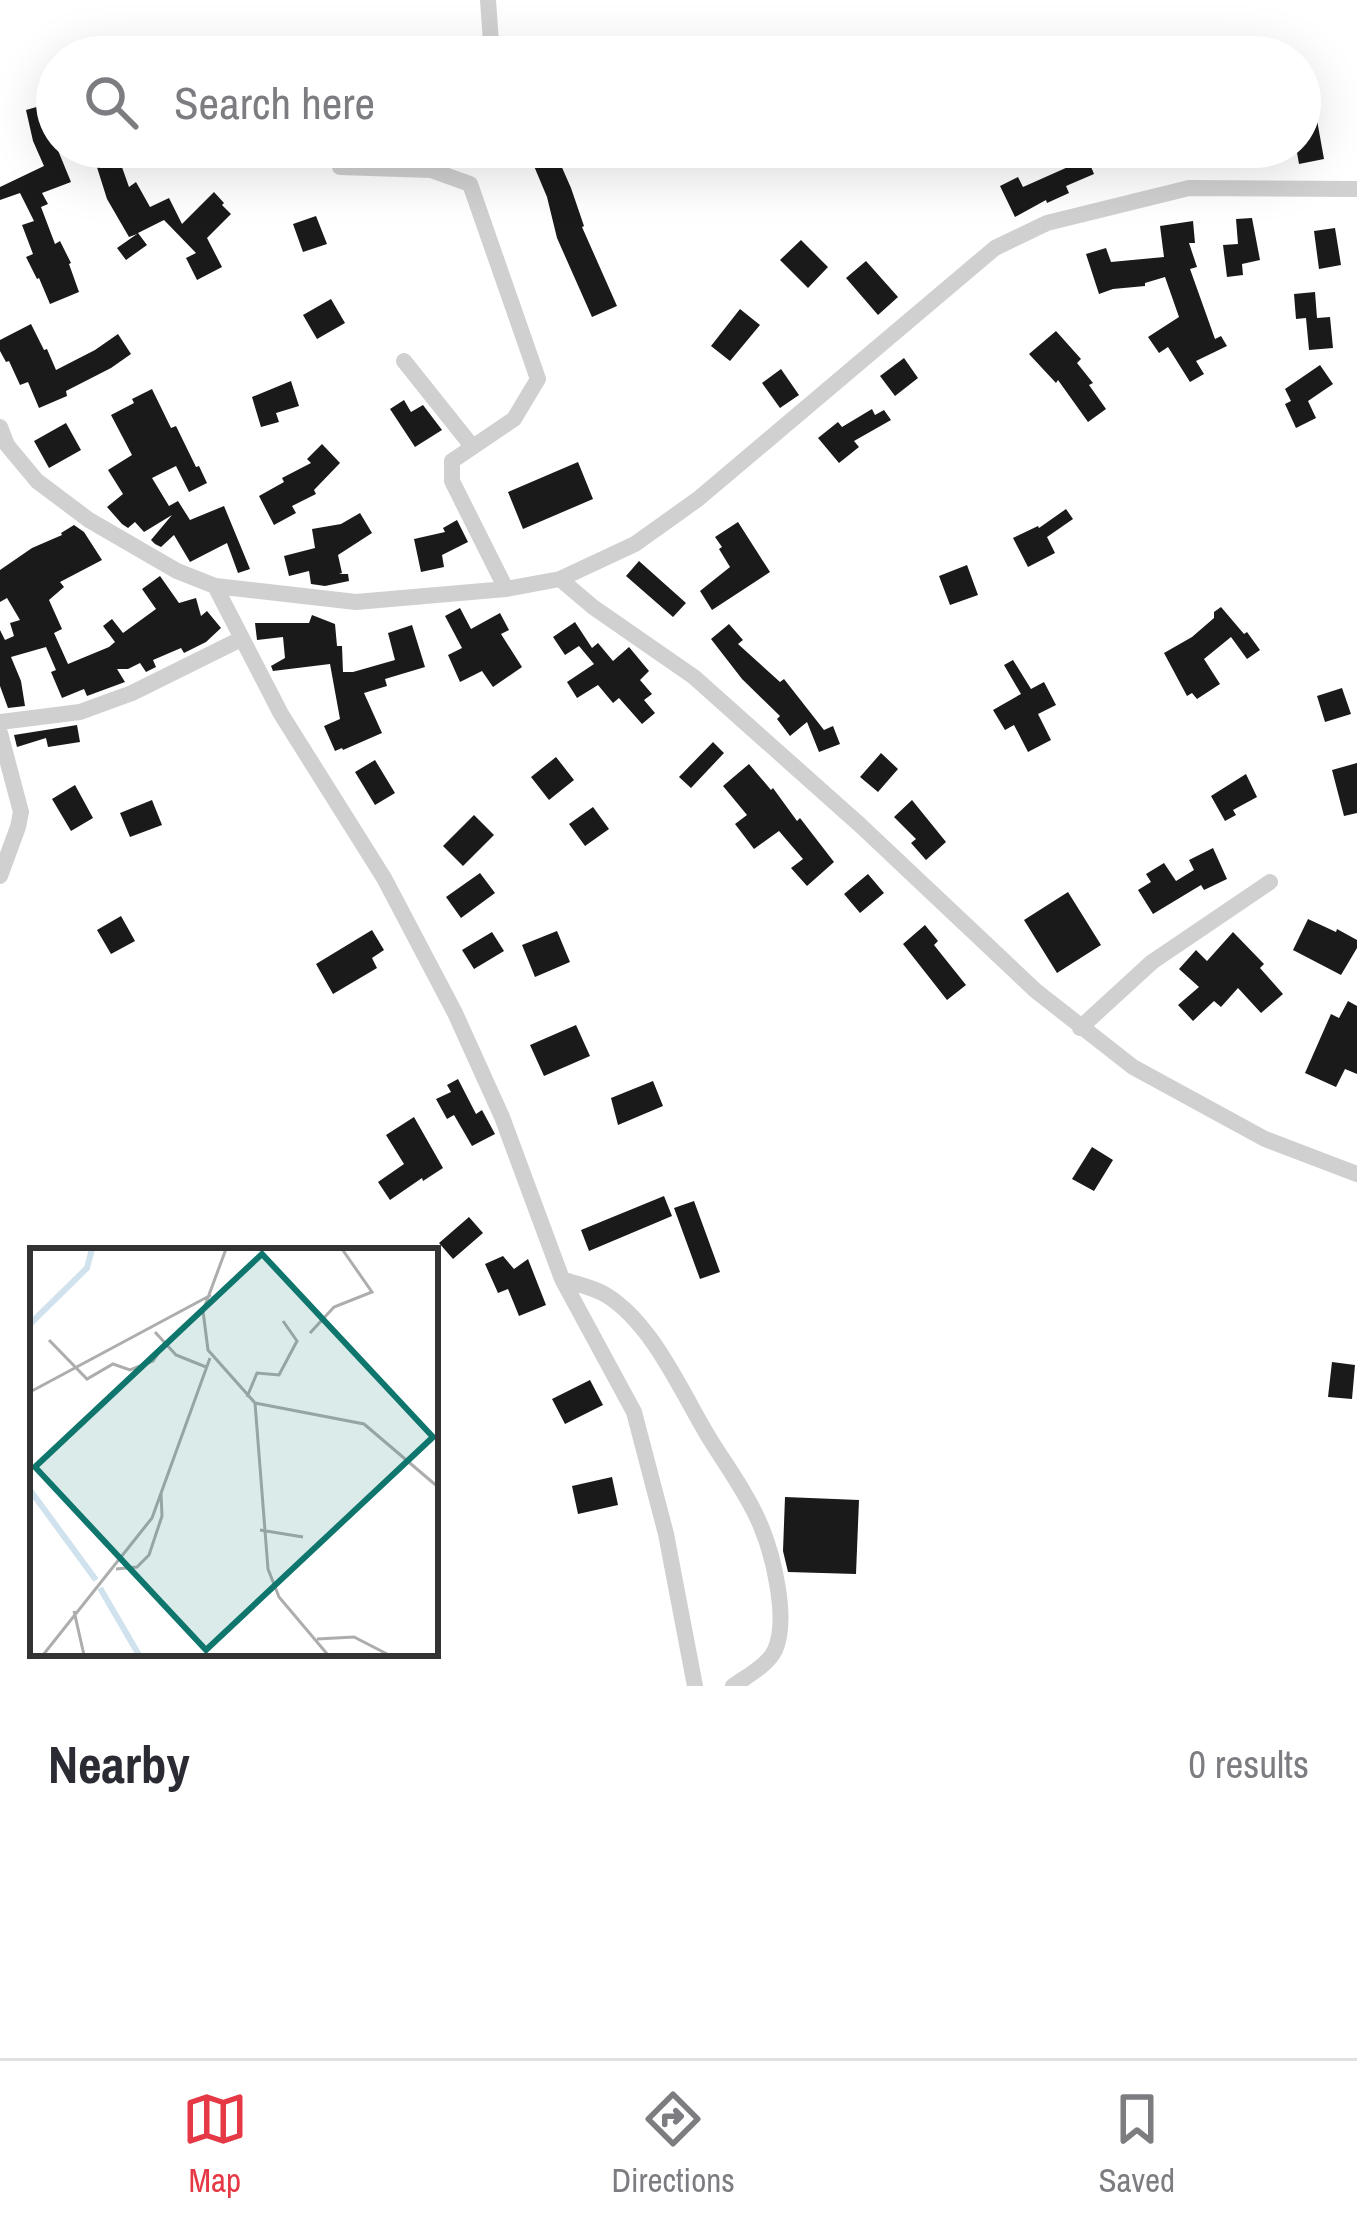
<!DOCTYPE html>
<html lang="en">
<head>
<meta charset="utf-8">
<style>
	:root { --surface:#fff; --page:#f7f7f7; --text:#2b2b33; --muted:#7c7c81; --line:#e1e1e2; --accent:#e63946 }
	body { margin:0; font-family:"Archivo Narrow",sans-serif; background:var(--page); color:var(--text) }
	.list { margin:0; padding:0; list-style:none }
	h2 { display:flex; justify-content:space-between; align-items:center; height:156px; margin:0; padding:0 48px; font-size:51px }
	h2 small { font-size:39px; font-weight:400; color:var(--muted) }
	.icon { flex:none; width:66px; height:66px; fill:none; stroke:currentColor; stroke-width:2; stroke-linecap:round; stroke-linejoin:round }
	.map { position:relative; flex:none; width:1357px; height:1686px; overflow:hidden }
	.search { position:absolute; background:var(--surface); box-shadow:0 12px 48px #0002; left:36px; right:36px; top:36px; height:132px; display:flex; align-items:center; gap:30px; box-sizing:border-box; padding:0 42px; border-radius:66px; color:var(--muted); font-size:45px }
	.sheet { height:372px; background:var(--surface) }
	nav { display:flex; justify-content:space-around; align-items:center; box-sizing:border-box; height:168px; border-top:3px solid var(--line); background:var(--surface); font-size:33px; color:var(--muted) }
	nav a { display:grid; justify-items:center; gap:6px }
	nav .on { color:var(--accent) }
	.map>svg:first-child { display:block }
</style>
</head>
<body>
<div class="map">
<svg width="1357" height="1686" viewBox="0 0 1357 1686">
	<rect width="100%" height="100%" fill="#fff"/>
	<path fill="#1a1a1a" d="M54 102 57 123 48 126 71 182 42 193 48 204 41 207 55 244 60 241 71 263 69 264 79 292 50 304 39 278 37 279 26 257 33 254 22 225 34 221 20 193 0 200V187L44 166 33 141 26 110Z
		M1315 109 1324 159 1299 164 1296 147H1300V111Z
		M526 147H553L571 188 584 226 582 227 617 306 592 317 557 238 547 197Z
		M1072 147H1083L1094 174 1066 186 1069 193 1047 203 1046 200 1015 217 1000 186 1018 177 1023 187 1077 163Z
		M117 153 129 187 136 182 150 207 169 198 182 224 214 192 224 203 222 205 231 214 207 238 222 267 197 280 186 258 196 253 164 220 138 233 147 245 126 260 117 248 137 234 129 237 107 199 95 161Z
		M316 216 327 244 303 252 293 224Z
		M1252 218 1260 260 1242 264 1243 275 1227 277 1223 245 1238 244 1236 219Z
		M1193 221 1195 243H1189L1197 267 1190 269 1215 339 1221 336 1227 346 1196 361 1204 374 1190 382 1168 347 1159 353 1148 337 1179 317 1165 277 1145 283V286L1113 289 1099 294 1086 254 1106 248 1111 262 1164 257 1160 226Z
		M1335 228 1341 265 1319 269 1314 231Z
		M801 240 828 267 808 288 780 260Z
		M866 261 898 297 878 315 846 278Z
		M1315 292 1317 318 1330 317 1333 348 1309 350 1306 318 1296 319 1294 294Z
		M331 299 345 323 317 339 303 315Z
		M740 309 760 325 730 361 711 346Z
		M31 324 44 350 47 349 56 370 95 350 118 334 131 354 111 368 66 391 67 396 39 408 28 382 20 385 9 361 6 362 0 351V340Z
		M1056 331 1081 359 1077 363 1093 383 1089 385 1106 409 1088 422 1058 380 1056 383 1029 354Z
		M904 358 918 378 895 396 880 376Z
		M1320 365 1333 384 1308 401 1316 418 1296 428 1285 404 1291 401 1285 389Z
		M781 369 799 395 780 408 762 383Z
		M291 381 299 406 276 413 279 422 261 427 252 397Z
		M152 389 171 428 176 426 196 467 199 466 207 483 189 492 176 466 152 478 169 506 178 501 190 520 224 506 250 569 238 573 227 543 190 562 174 535 161 547 155 544 151 540 172 515 144 532 135 522 128 528 122 524 107 507 123 494 108 470 132 455 111 415 134 403 132 399Z
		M404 400 411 412 423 405 442 430 415 447 390 409Z
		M872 409 875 415 884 410 891 420 854 441 859 447 839 463 818 438 838 422 842 427Z
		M66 423 81 450 49 468 34 441Z
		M322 444 340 463 314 490 316 494 292 506 296 513 274 525 259 496 284 482 282 478 311 463 307 459Z
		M578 462 593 499 523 529 508 492Z
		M1066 509 1073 519 1047 537 1055 553 1028 567 1013 538 1038 526 1039 528Z
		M360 513 372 533 338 555 342 573 339 574H348L349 581 325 586 311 584 309 571 289 576 284 556 315 548 312 529 341 524Z
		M457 520 468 542 442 555 444 567 421 572 414 539 445 532 443 528Z
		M738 522 770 572 712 610 700 591 730 567 719 549 722 547 715 537Z
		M74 525 84 532 102 560 60 582 64 587 49 600 62 629 54 633 68 664 109 647 115 642 103 626 112 619 123 633 156 609 142 589 160 576 179 603 196 598 201 616 207 611 221 628 206 642 184 653 181 648 153 660 156 667 146 672 140 663 128 669H117L125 682 87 696 84 689 62 698 51 672 56 670 46 647 11 657 21 681 25 706 8 708 0 686V630L5 640 14 636 10 623 20 620 7 598 0 602V570L32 548 62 535 61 533Z
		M639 561 686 603 673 617 626 576Z
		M967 565 978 595 950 605 939 576Z
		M1221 607 1244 634 1247 632 1260 650 1247 659 1231 637 1204 659 1220 684 1197 699 1192 693 1187 696 1164 653 1192 637 1214 618V612Z
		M460 608 471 629 500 613 509 630 501 634 522 667 493 687 482 671 460 682 448 655 462 648 445 616Z
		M312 615 335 624 337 646H342L343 672H353L395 660 388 633 412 625 425 667 385 679 387 686 364 693 382 733 343 750 342 748 335 751 324 726 340 719 330 664 273 671 271 666 285 658 283 637 257 640 255 623H309Z
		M575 622 592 648 598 643 613 661 629 647 649 671 640 680 652 694 644 700 655 713 642 724 619 698 613 703 598 685 577 698 567 682 594 664 579 646 565 655 553 637Z
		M729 624 743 640 738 644 780 682 784 679 824 730 833 726 840 744 819 752 807 722 790 736 777 719 780 716 742 679 711 639Z
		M1013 660 1031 689 1044 682 1056 705 1038 714 1051 740 1028 752 1014 725 1005 730 993 710 1021 694 1004 665Z
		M1342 688 1351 714 1325 722 1317 696Z
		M77 725 80 742 48 747 46 738 17 747 14 735Z
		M713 742 724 753 691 788 679 777Z
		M881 753 898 769 878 792 860 777Z
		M556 757 574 780 549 800 531 777Z
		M375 760 395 793 375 805 355 772Z
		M1357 763V813L1344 816 1332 770Z
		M749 764 771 790 773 788 797 821 800 818 834 862 807 886 791 868 803 859 779 831 754 849 735 824 747 815 723 786Z
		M1246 774 1257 797 1233 810 1236 815 1225 821 1211 796Z
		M75 785 93 818 71 831 52 799Z
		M152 800 162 825 130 837 120 813Z
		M912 800 946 842 926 860 911 843 916 839 894 817Z
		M593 807 609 829 585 846 569 824Z
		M474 815 494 835 463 866 443 846Z
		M1213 848 1227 879 1204 890 1201 885 1153 914 1138 890 1151 882 1146 874 1164 863 1176 881 1194 870 1189 860Z
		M480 873 495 893 461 918 446 897Z
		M868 874 884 893 860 913 844 894Z
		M1068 892 1101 945 1057 973 1024 920Z
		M121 916 135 941 111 954 97 930Z
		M1308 919 1336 932 1337 929 1357 940V948L1341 975 1293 950Z
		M925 925 938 941 934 945 966 985 947 1000 903 944Z
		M372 930 384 950 372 958 377 968 333 994 316 964Z
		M557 931 570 962 535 977 522 945Z
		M492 932 504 951 474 969 462 950Z
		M1233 932 1264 964 1260 968 1283 994 1261 1013 1238 988 1221 1007 1214 1001 1193 1021 1178 1005 1199 987 1179 969 1196 950 1207 961Z
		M1348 1001 1357 1006V1074L1345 1069 1336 1087 1305 1073 1331 1014 1339 1018Z
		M576 1025 590 1056 544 1076 530 1045Z
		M458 1079 476 1114 482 1110 495 1134 472 1146 454 1115 447 1119 436 1099 451 1092 447 1085Z
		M653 1081 663 1106 618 1125 611 1098Z
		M414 1117 443 1168 423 1181 422 1178 390 1200 378 1182 404 1164 386 1135Z
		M1092 1147 1113 1160 1094 1191 1072 1179Z
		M664 1196 672 1216 589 1251 581 1230Z
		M694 1201 720 1272 700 1279 674 1208Z
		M469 1217 483 1233 453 1259 439 1243Z
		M503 1256 514 1269 528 1259 546 1305 519 1316 508 1289 498 1293 485 1264Z
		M1332 1362 1355 1365 1352 1399 1328 1397Z
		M590 1380 603 1405 565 1424 552 1399Z
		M612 1477 618 1505 578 1514 572 1486Z
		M785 1497 859 1500 856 1574 788 1572 783 1551Z"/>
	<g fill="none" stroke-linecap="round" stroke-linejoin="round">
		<path stroke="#d0d0d0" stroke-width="16" d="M488 0 492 57
			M340 167 431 170 470 184 538 379 514 419 452 461V481L506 589
			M404 361 471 445
			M0 427 7 445 37 481 89 520 177 571 215 586 356 602 506 589 560 579 593 607 694 677 860 825 1036 991 1133 1067 1265 1139 1357 1174
			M560 579 635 544 698 499 995 248 1047 223 1189 188 1357 189
			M215 586 281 714 384 878 455 1013 502 1117 562 1279 634 1412 666 1534 695 1686
			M0 722 80 712 132 693 241 639
			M0 733 21 812 18 827 0 876
			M1080 1028 1152 962 1270 882
			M562 1279C575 1284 593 1287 606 1295 652 1323 681 1391 708 1436 725 1464 747 1493 760 1524 773 1554 789 1619 775 1650 768 1665 746 1677 733 1686"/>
	</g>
	<g transform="translate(30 1248)">
		<rect width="408" height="408" fill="#fff"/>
		<path fill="none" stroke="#cfe2ee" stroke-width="6" d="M0 76 57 20 62 1M0 242 66 332M70 340 109 407"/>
		<path fill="none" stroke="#adadad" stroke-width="3" d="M196 1 173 63 178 102 225 155 238 321 249 349 298 407M125 84 146 107 176 119M280 85 304 59 342 44 312 1M19 92 57 131 83 116 100 122 123 113 134 97M0 144 181 47M217 149 227 125 249 127 267 93 253 73M225 155 334 176 408 239M230 282 273 289M86 321 107 319 119 307 132 268 131 245M44 363 54 407M287 391 324 389 359 407M13 407 122 270 180 110"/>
		<path fill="#0f766e" fill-opacity="0.15" stroke="#0f766e" stroke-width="6" d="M232 6 403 189 176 402 5 219Z"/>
		<rect width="408" height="408" fill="none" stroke="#333" stroke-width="6"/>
	</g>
</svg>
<div class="search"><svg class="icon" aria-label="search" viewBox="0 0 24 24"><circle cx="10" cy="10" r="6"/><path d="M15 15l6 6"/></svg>Search here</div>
</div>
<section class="sheet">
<h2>Nearby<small>0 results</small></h2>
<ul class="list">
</ul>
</section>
<nav>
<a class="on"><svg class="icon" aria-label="map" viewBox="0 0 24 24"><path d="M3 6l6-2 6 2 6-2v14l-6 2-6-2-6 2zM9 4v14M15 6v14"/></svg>Map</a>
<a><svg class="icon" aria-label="directions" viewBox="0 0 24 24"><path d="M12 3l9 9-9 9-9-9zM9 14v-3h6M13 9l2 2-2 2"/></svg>Directions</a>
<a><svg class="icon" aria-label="saved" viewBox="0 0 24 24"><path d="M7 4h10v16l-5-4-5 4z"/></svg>Saved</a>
</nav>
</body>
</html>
